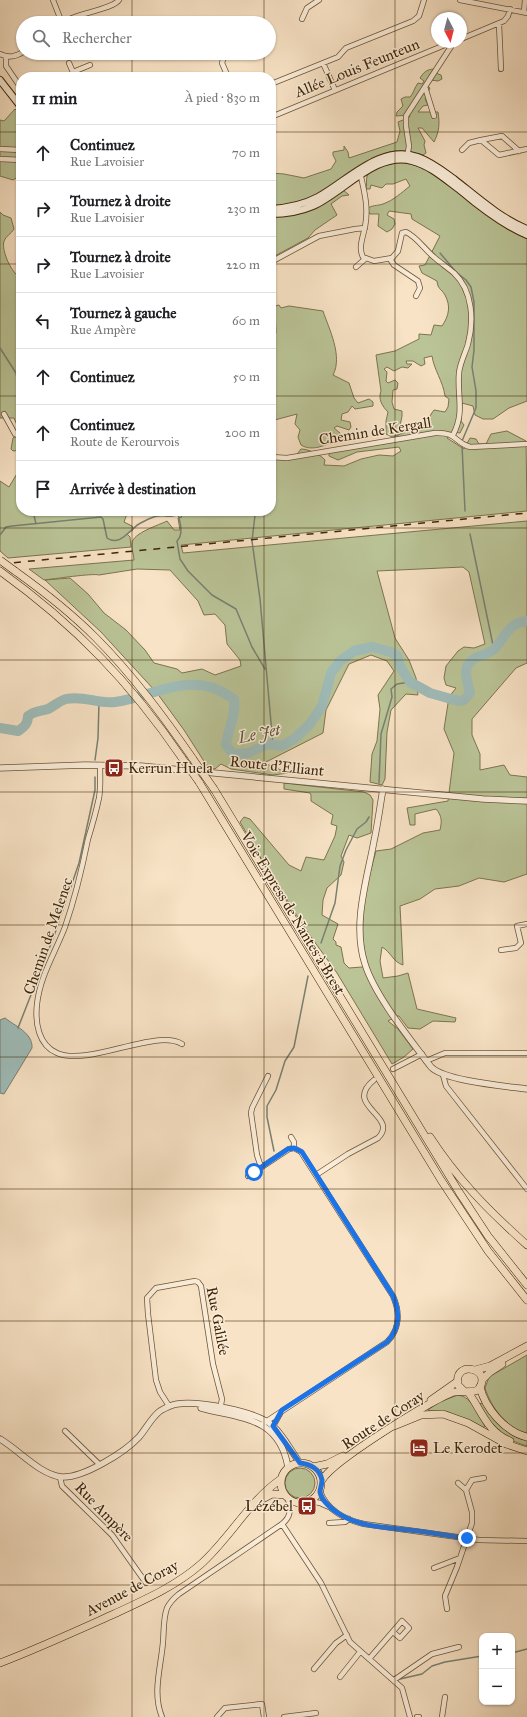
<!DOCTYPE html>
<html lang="fr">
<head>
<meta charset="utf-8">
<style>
	:root { --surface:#fff; --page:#f6f6f6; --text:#202124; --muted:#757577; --line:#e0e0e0 }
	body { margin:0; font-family:"IM FELL Great Primer",serif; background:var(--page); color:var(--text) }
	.controls { position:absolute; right:12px; bottom:12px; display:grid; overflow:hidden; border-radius:8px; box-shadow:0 1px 3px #0004 }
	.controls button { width:36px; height:36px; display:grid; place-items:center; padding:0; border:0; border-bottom:1px solid var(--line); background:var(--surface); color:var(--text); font:20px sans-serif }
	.compass { position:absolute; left:431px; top:12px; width:36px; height:36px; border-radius:50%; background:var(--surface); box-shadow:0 1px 3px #0004; rotate:173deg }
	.stop { position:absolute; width:12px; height:12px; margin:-9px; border:3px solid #1a73e8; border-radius:50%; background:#fff }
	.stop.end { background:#1a73e8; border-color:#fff; box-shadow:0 1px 4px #0008 }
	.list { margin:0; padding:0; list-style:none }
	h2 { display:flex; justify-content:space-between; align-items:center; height:52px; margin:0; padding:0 16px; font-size:17px }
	h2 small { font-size:13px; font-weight:400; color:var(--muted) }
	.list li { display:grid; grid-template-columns:26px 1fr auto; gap:12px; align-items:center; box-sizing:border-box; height:56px; padding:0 16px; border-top:1px solid var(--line) }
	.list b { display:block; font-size:15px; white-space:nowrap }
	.list p { margin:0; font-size:13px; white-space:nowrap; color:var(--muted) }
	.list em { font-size:13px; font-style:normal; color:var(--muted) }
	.icon { flex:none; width:22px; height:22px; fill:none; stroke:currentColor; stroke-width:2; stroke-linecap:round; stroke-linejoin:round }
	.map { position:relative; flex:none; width:527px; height:1717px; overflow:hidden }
	.search { position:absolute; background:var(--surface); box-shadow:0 1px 3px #0004; left:16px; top:16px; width:260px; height:44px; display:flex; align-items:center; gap:10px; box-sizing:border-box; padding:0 14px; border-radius:22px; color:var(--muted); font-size:15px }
	.panel { position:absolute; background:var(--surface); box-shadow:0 1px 3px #0004; left:16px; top:72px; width:260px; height:444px; border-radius:16px }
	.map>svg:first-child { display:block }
</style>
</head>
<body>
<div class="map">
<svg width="527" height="1717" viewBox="0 0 527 1717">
	<rect width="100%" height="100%" fill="#f8e3c6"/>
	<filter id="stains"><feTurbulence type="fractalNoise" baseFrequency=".005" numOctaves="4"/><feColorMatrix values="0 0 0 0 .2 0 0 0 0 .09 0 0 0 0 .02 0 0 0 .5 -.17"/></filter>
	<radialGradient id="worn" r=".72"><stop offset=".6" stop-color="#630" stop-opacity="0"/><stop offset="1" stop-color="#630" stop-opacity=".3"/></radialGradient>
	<path fill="#bac497" stroke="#7d744e" d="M433 69 438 74 441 75 442 79 438 81 431 80 427 86 430 88 425 99 428 105 423 106 418 112H438C440 124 439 132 434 142L422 128H418L425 141 424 145 426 153 423 155C414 153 404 150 395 151 374 153 353 173 336 184L349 195 342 196 331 204 337 215 315 230 308 238 271 258V173L284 174 304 178 331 169 336 161 333 155V152L344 150V146L348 152 349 158 397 142 400 131 398 122 403 120 407 122 410 115 396 116 397 112 403 106 401 99 405 97H410C414 93 414 88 418 83L422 84 424 81 420 78C424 72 426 70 433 69Z
		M15 109 21 115V175L13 180 0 176V120L4 121Z
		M402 162C409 164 416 165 423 168 461 184 487 223 527 237V401L509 408 493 419H483L475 415 473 406 462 403 461 421 464 425 460 433 452 432 447 438 464 449 470 438 476 439 479 444H486L491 434 507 431 526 441 527 511 181 545 183 553 527 521V663L516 668 472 719V735L480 754V770L504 765 510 775 527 777V874L504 882 479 878 459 886 435 889 420 899 400 906 403 965C393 962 391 952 382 947L380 961 383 978 398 976 408 973 417 1009 456 1018 455 1022 433 1021 420 1029 408 1028 399 1016H397L388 1021 398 1029 413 1049 404 1057 392 1064 337 973 306 930 263 862 240 822 244 817 250 819 289 865 301 871 306 857 324 860 335 836 337 826 331 824 333 815 311 801V795L310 793 284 789V783L364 792 370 795 373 800 371 833 357 838 349 835 341 856 344 862 341 875 327 888 323 900 322 915 338 924 333 939 336 942V945L341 947 344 963 349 968 362 967 366 965C365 953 362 940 362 928 362 901 369 876 376 851L391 849 423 833 440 830C442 821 442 816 436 809L415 814V825H410L407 808 448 801 454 753 444 729 449 697 456 688 446 685 444 678 446 666 458 651 464 647 474 648 485 644 469 572 463 567 377 571 395 638 409 660 416 678 418 695 406 694 391 710 387 732 385 779 382 785 370 782 372 754 377 741 380 709 378 695 394 671 387 661 371 655 349 664 326 710 323 733 264 763 288 773 273 775 231 769 221 764 215 769 207 766 184 730 157 693 101 632 45 580 70 578 88 594 104 613 126 630 145 650 154 663 177 669 182 673 202 669 215 675 241 666 240 660 227 644 225 625 215 614 204 615 198 601 170 570 137 569 99 575C93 573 53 579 44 580L29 569 134 560C134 555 131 548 132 543 133 533 159 525 167 521L174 530H180L178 518 182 517 177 513 173 514 172 511H271V458H294L301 449C308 449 320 454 325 460L324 465 344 466 361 459 379 455 393 456 401 451 399 447 357 452 338 460 329 456V453L396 441 394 437 412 429 422 427 434 410 445 412 448 407 449 399 445 396C443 381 434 370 432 356L424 358 425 364 421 366 413 361H406L407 364H412L408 368 402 367 394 371 387 367 384 369 387 372 386 381 388 383 395 380 398 383 397 389 393 390 392 402 394 409 402 411V416L400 426 411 429 392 437 386 434V421L388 412C382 406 378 399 381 391L376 355 395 351 419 339V334L431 335 434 325 442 326C449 316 451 306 445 295 441 288 438 290 437 281L422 273 419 266 425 265 440 236 412 219 411 214 389 211 387 215 394 219 395 224 392 229 387 232 378 226 379 214H370L367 209C371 205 377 206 383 204 394 200 401 193 410 186L406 179 393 184H386L382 188 371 185 370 189H366C367 185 366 180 367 176 371 167 393 163 402 162Z
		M0 212 3 215 11 218 14 229C11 234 6 236 4 241 1 251 12 274 21 278V450L13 451 11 449 13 438 18 434 17 425 14 418H0Z
		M279 305 281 308 289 306 323 311C329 329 343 356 333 375L349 383 354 398 358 403 369 399 373 402V406L355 409 352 406 348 412 342 414 341 420 350 422 351 427 349 430 337 426 334 428 340 433 337 440C326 445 312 452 301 445L298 437 300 430 295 424 297 414 271 421V332L276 333 275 311 271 307Z
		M21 467V511H128L124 522 132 526 133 530 127 534 130 537 131 547 8 558 0 551V481L9 487Z
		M527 1355V1433C506 1428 491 1407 485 1388L489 1377Z
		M458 1395C473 1397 477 1415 485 1426L481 1429 448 1412 429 1411 428 1410 439 1402Z
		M483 1403C495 1419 506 1437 527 1440V1446C498 1437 493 1428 478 1404Z
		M285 1483a15 15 0 1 1 30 0a15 15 0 1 1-30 0Z"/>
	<path fill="#9fbdba" stroke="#798072" d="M5 1018C15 1026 33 1033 32 1048L4 1094 0 1093V1020Z"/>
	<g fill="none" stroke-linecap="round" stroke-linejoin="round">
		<path stroke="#798072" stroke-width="1.5" d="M440 253 456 272 466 280 471 287 474 302V350L472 367 476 391V408L462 441
			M0 348 16 373 21 395
			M462 445 465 511
			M33 511 36 524
			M254 511 255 515 252 541 260 599 273 745
			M178 514C180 522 184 534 177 541L180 559 188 571 212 595 236 609 252 647 265 669
			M470 534 494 650
			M0 535 6 527 12 526 101 517 103 519 107 538C120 547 129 530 139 524 145 521 152 516 159 516 163 515 168 517 172 516 178 515 184 512 190 511
			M95 760 98 738 99 702
			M379 783 381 734 392 697 391 689 397 684 410 682
			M321 943 335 903 340 866 346 850 357 829 366 822 369 817
			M18 1028 54 936 79 863 95 790V777
			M274 1151 267 1117V1106L276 1090 285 1061 294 1047 308 976
			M512 1653 527 1649
			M400 1679 422 1674 432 1666 445 1662 482 1656"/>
		<path stroke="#9fbdba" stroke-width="10" d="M0 728 18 731C24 727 28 724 28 716 34 711 41 711 48 709 54 706 59 701 66 699 83 695 98 704 115 702 147 698 177 678 210 687 219 689 227 695 234 699 236 716 228 729 226 745L233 754 248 753 268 744 282 746 294 739 310 724 322 706 331 673 340 661 354 651 372 647 391 652 397 656 401 668 410 682 430 693 458 701 464 700 470 693C468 684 463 671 469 663 475 655 486 656 493 650 504 641 507 622 527 621"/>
		<g stroke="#6e5435" stroke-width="6">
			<path id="minor" d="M53 0 62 23
				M460 0 527 13
				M524 12 525 0
				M302 19 307 8 319 0
				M62 23C75 13 112 10 119 0
				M499 24 501 69
				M461 39 504 21 508 16 510 9
				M225 53 222 63 228 77
				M0 54C9 58 15 57 23 52
				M6 56V66L21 88
				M69 63 75 77
				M323 63 335 90
				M73 72 90 65
				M271 84 338 57 346 48 413 21 419 16 424 0
				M425 87 434 116
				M271 117 452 42
				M481 140 502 136 519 151
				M0 149 21 150
				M462 150 469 143 481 140 499 155 527 149
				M407 158 409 146 406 126V116L454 42
				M0 159 21 160
				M360 172C364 191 369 207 365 227 363 237 358 248 363 257L374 261 392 258 398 251 402 233 406 232C417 237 425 250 435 258 441 263 448 268 454 273 473 291 474 321 468 344 465 354 460 363 459 373 457 397 465 412 453 435
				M390 259 394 265 418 281 420 288 416 296
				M271 262 319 236 355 229 365 228
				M356 267 365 259
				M4 414 15 434 21 437
				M271 457 287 458 435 433C458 432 453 442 470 447L527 444
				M100 765C100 776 101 787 99 798 96 812 92 826 88 839 82 869 75 898 65 927 55 953 40 976 37 1004 35 1022 38 1045 57 1053 89 1067 155 1028 182 1044
				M501 950 516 948 521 943 517 926 527 924
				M426 1061 445 1053H527
				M393 1069 422 1054
				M443 1075 446 1086 527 1189
				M291 1137 294 1142V1148
				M261 1167 257 1155 251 1113 252 1108 268 1076
				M316 1175 348 1154 378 1138C400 1116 342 1106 374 1080
				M248 1176 289 1149 294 1148 301 1152 393 1296C400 1312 400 1329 387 1342L264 1423
				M169 1406 160 1392 156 1380 148 1314 147 1298 156 1288 195 1281 198 1282 201 1286 213 1364 222 1399 220 1410
				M272 1428 281 1412
				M65 1431 100 1465
				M60 1477 62 1486 112 1535 146 1583
				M466 1490 472 1480 484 1478
				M320 1491C326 1510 346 1520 364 1524L479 1540 527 1541
				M310 1501 320 1503 329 1507
				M329 1523 345 1522 349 1519
				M282 1524 321 1583 350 1642 402 1688 410 1717
				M434 1568 460 1558
				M447 1609 445 1596 457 1567 472 1523V1512L466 1490 458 1483
				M369 1659 402 1621 409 1628 400 1638 393 1632
				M314 1669 336 1643 347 1635
				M340 1677 360 1652
				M394 1680 432 1654 459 1647
				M162 1717C152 1693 161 1667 163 1642 164 1631 163 1619 167 1608 170 1602 174 1598 179 1594L282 1524C291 1517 291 1509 288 1499
				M217 1717 225 1708 262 1704 264 1717
				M284 1717 316 1713
				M417 1717H419
				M442 1717 445 1697"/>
		</g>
		<g stroke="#6e5435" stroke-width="7">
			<path id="tertiary" d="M0 768 85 765 141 766 483 799 527 801
				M383 789C380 806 378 823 374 841 367 880 352 924 365 964 375 996 410 1039 431 1067 445 1081 505 1086 527 1089
				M201 1408C243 1419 279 1417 288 1467
				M0 1439C19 1450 40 1475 62 1477 83 1478 124 1453 139 1437 146 1429 151 1418 160 1411 165 1408 171 1405 177 1404 198 1401 257 1411 273 1426 284 1436 291 1451 300 1463"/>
		</g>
		<g stroke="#402505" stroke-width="8">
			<path id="secondary" d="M0 80 21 107
				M271 209C287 208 303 205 318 197 349 180 380 144 418 157 432 162 443 171 454 179 477 197 500 218 527 229
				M271 214C285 214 299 212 313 206 343 193 376 151 412 161 431 166 446 180 461 191 481 208 503 225 527 235"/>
		</g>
		<g stroke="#402505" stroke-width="8">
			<path id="primary" d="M475 1370 490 1366 527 1346
				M482 1380 490 1372 502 1364
				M431 1400 458 1381
				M281 1483a20 20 0 1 1 40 0a20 20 0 1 1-40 0Z
				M313 1467 327 1464 343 1456
				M322 1480C333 1461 431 1400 454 1392 463 1390 470 1394 478 1390 495 1369 453 1358 458 1385L464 1391
				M259 1501 272 1494 285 1495
				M0 1663C39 1648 76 1631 114 1614 144 1600 176 1586 201 1564 230 1538 249 1501 281 1479"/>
		</g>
		<g stroke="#402505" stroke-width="8">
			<path id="trunk" d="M0 571C75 625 130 682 182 758
				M15 571C43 591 71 613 95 637 132 674 163 716 193 759
				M199 782 441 1180 488 1251 527 1300
				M214 789 459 1192 488 1236 527 1285
				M430 1137C457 1179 490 1212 527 1245
				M480 1387C485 1408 505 1432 527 1437
				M468 1392C482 1411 487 1432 510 1441
				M394 1426 421 1415 443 1414 468 1423 506 1444 527 1451"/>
		</g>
		<use href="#minor" stroke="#faedda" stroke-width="4.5"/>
		<use href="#tertiary" stroke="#faedda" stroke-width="5.5"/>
		<use href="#secondary" stroke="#faedda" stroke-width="6"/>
		<use href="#primary" stroke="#f8e3c6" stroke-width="7"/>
		<use href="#trunk" stroke="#f8e3c6" stroke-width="7"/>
		<path stroke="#402505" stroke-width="1.5" stroke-dasharray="7 7" stroke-linecap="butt" d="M0 564 527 513"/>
		<g stroke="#402505" stroke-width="8" stroke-linecap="butt">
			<path id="trunk-bridge" d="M0 560 15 571
				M182 758 199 782
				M193 759 214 789"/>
		</g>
		<use href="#trunk-bridge" stroke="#f8e3c6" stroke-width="7"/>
	</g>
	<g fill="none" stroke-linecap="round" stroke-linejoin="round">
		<path stroke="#1a73e8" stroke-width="5" d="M254 1172 288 1149 294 1148 302 1152 393 1296C400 1312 400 1329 387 1342L282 1410 273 1426 300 1463C310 1464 320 1469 322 1480 322 1485 320 1489 320 1492 322 1502 333 1510 341 1515 361 1527 386 1527 409 1530 429 1532 448 1536 467 1538"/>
	</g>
	<path fill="none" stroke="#402505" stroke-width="1" stroke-opacity="0.55" d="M132 0V23M264 0V23M395 0V1717M132 53V77M264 53V77M0 132H21M271 132H527M0 264H21M271 264H527M0 396H21M271 396H527M132 511V1717M264 511V1717M0 528H527M0 660H527M0 792H527M0 925H527M0 1057H527M0 1189H527M0 1321H527M0 1453H527M0 1585H527"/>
	<defs>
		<g id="bus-square" transform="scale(1)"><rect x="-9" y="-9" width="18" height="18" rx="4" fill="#8f2418" stroke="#faedda"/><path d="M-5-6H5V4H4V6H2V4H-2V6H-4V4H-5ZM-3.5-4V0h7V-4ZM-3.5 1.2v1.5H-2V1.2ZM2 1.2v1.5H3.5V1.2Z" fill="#fff"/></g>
		<g id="hotel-square" transform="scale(1)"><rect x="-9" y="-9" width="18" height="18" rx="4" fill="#8f2418" stroke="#faedda"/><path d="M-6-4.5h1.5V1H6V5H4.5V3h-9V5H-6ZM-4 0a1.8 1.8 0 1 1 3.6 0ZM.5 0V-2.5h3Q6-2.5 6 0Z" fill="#fff"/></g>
	</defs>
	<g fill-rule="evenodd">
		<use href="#bus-square" x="114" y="768"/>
		<use href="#hotel-square" x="419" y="1448"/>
		<use href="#bus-square" x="307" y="1506"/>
	</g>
	<g text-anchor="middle" stroke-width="3" stroke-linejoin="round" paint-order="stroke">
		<g font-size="15" fill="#402505" stroke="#faedda">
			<text transform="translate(357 68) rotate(-22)" y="5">Allée Louis Feunteun</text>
			<text transform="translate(375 431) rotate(-9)" y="5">Chemin de Kergall</text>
			<text transform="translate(277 766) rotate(6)" y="5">Route d'Elliant</text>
			<text transform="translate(293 913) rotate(59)" y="5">Voie Express de Nantes à Brest</text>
			<text transform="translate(48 936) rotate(-71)" y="5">Chemin de Melenec</text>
			<text transform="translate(218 1321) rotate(79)" y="5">Rue Galilée</text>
			<text transform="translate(383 1420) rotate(-33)" y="5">Route de Coray</text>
			<text transform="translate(104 1512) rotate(46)" y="5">Rue Ampère</text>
			<text transform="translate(132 1588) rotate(-28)" y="5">Avenue de Coray</text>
		</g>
		<g font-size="15" fill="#402505" stroke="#faedda" text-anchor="start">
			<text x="128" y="773">Kerrun Huela</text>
			<text x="433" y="1453">Le Kerodet</text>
			<text x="293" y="1511" text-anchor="end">Lézébel</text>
		</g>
		<g font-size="16" font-style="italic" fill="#5c533b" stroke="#faedda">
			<text transform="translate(259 733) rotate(-12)" y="6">Le Jet</text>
		</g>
	</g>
	<rect width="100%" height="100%" filter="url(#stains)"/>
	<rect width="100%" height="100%" fill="url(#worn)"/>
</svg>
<div class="controls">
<button>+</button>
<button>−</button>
</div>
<svg class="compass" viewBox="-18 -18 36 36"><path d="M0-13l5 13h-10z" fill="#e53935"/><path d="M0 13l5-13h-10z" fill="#757577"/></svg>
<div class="stop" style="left:254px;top:1172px"></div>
<div class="stop end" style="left:467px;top:1538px"></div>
<div class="search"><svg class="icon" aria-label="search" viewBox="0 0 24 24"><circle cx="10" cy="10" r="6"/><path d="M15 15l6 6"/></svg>Rechercher</div>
<section class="panel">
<h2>11 min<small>À pied · 830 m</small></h2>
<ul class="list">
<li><svg class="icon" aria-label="ahead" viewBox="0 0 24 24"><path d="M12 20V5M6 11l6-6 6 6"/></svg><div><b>Continuez</b><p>Rue Lavoisier</p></div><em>70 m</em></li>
<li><svg class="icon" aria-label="right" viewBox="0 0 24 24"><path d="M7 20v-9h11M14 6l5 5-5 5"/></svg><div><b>Tournez à droite</b><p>Rue Lavoisier</p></div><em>230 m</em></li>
<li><svg class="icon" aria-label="right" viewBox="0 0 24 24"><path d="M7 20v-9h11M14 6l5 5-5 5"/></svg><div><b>Tournez à droite</b><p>Rue Lavoisier</p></div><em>220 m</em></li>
<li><svg class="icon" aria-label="left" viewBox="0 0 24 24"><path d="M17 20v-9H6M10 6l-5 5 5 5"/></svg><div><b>Tournez à gauche</b><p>Rue Ampère</p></div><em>60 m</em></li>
<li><svg class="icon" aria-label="ahead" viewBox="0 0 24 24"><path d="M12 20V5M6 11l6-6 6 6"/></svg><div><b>Continuez</b></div><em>50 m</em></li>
<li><svg class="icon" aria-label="ahead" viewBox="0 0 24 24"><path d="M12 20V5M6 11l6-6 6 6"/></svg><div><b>Continuez</b><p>Route de Kerourvois</p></div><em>200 m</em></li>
<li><svg class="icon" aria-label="arrive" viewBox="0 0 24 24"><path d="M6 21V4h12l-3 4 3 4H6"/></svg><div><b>Arrivée à destination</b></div></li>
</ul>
</section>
</div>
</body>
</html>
